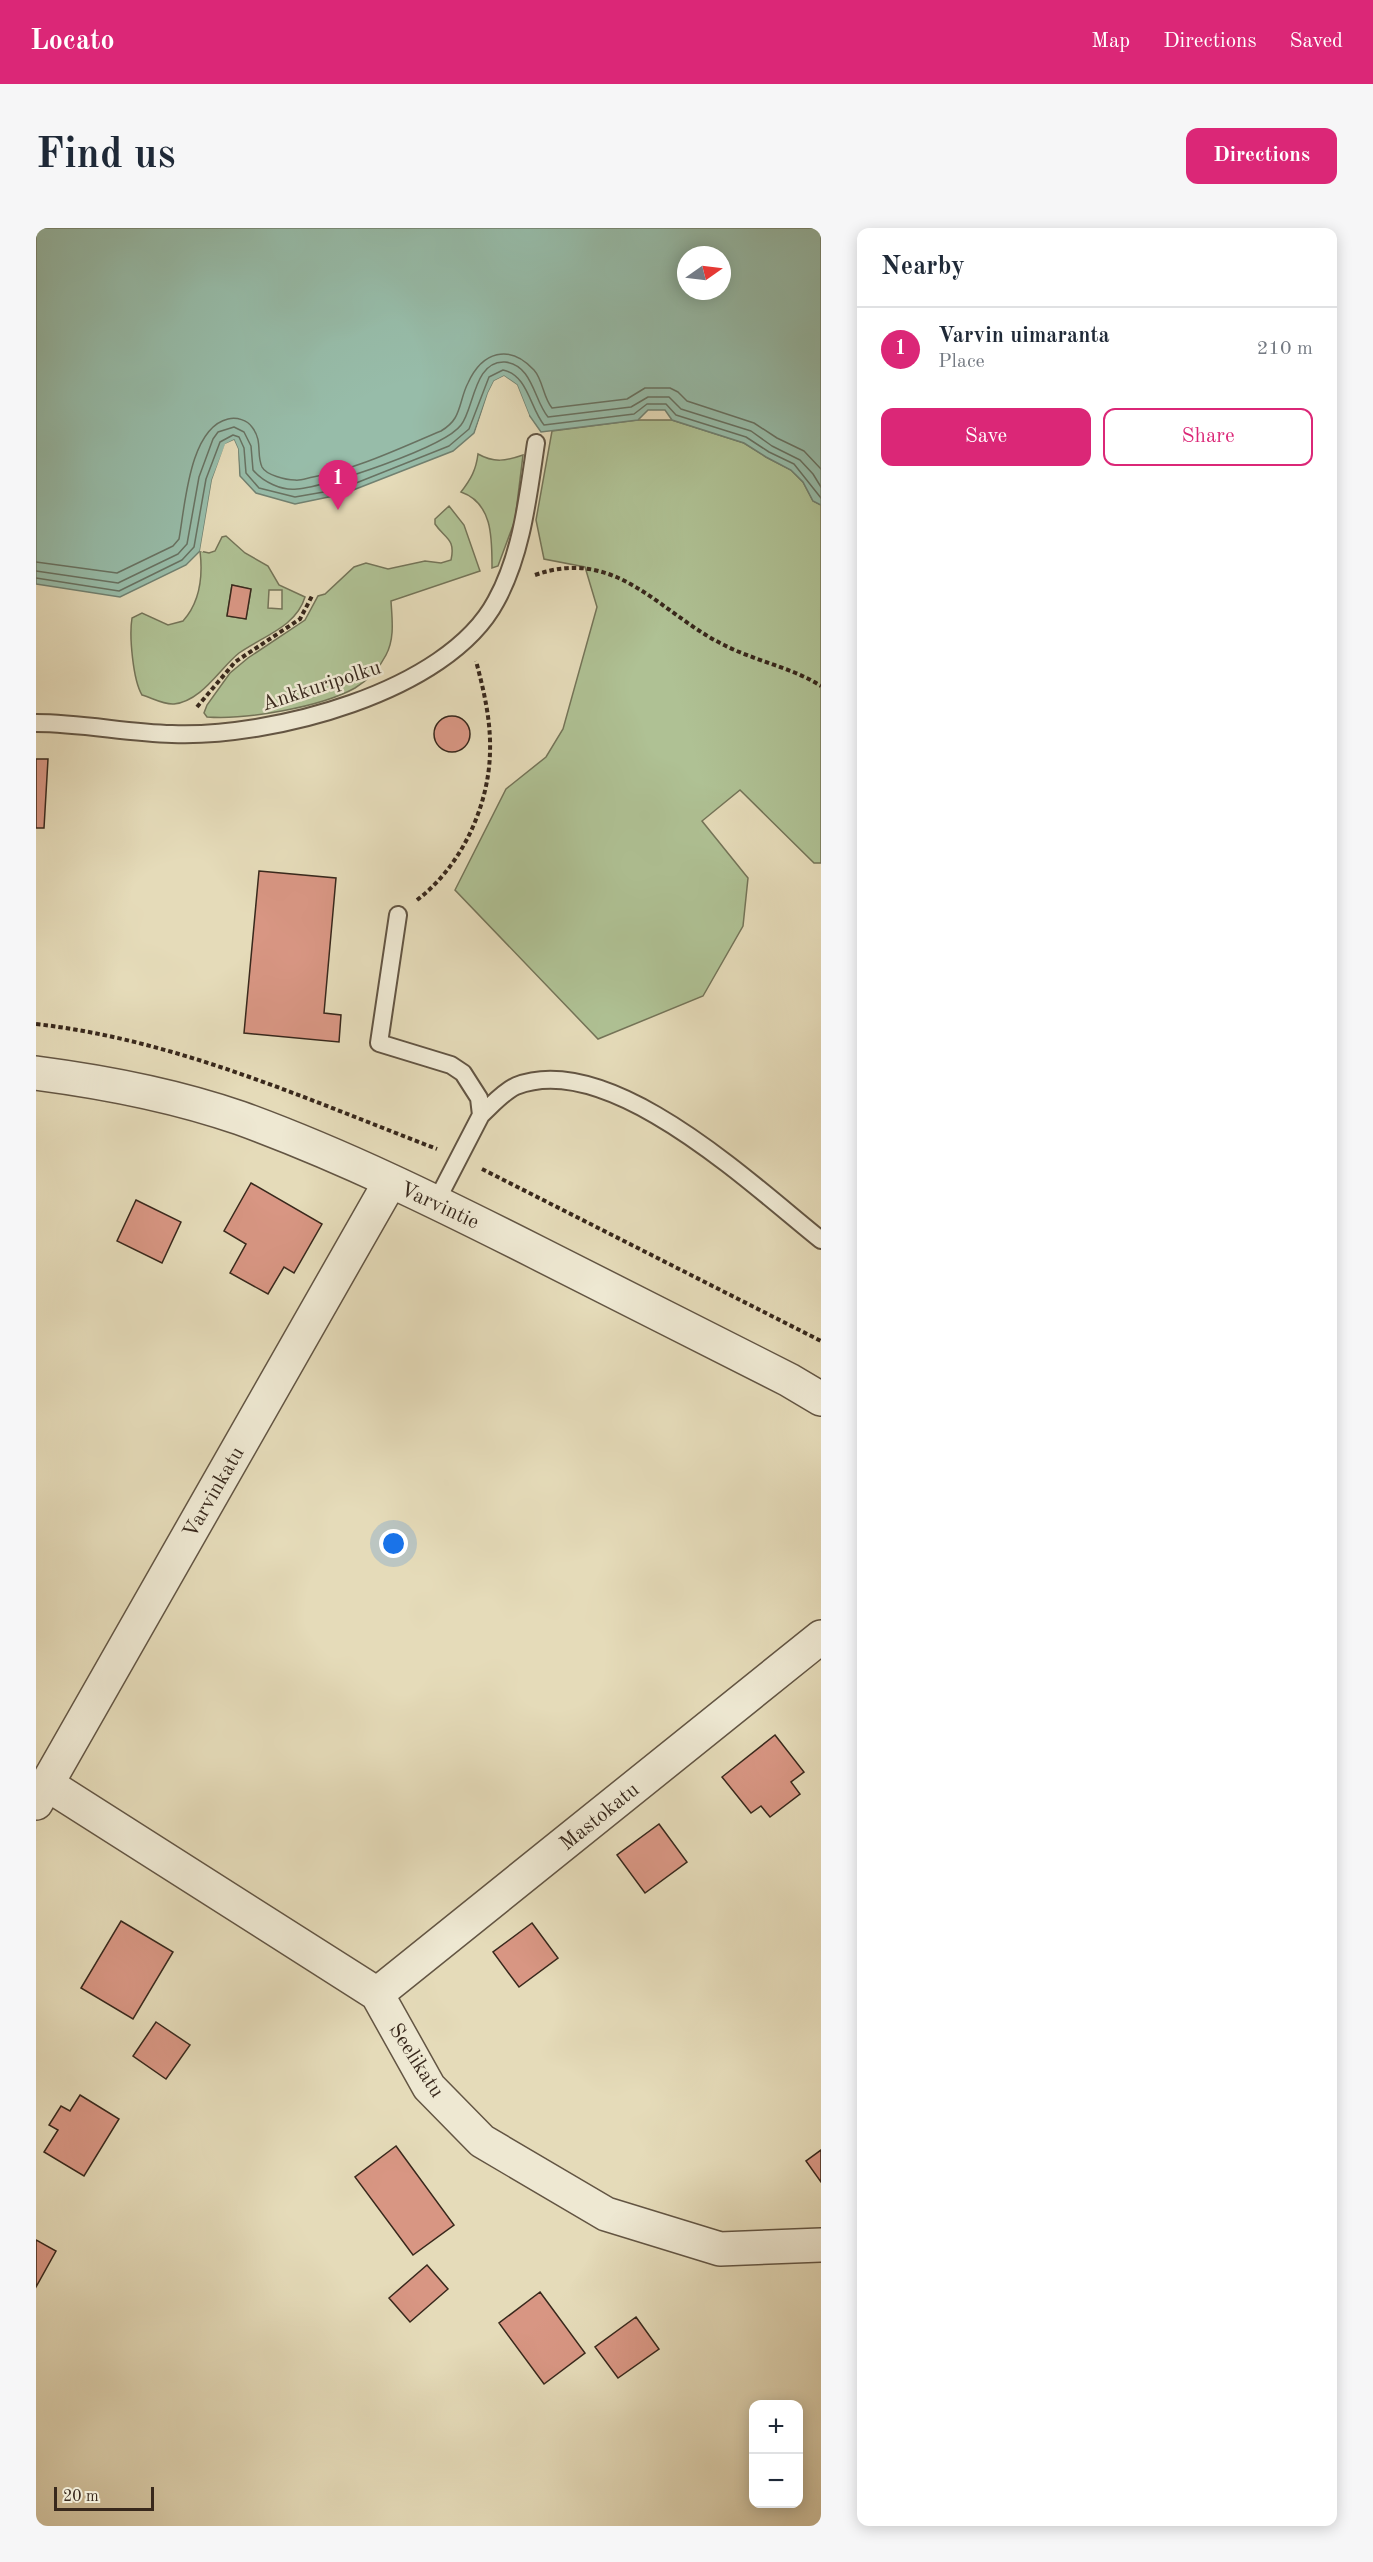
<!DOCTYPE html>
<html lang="en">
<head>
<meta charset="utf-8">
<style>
	:root { --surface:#fff; --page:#f6f6f7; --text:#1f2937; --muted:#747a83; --line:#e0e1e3; --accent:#db2777 }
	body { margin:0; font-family:"Old Standard TT",serif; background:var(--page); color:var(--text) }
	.controls { position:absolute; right:18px; bottom:18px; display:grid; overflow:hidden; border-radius:12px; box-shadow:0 3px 15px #0003 }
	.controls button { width:54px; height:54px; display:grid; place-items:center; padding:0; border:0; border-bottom:2px solid var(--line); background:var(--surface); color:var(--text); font:30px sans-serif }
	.compass { position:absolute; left:641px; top:18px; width:54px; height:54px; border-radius:50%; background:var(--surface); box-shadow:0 3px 15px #0003; rotate:76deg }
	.scale { position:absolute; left:18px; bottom:15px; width:100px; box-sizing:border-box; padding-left:6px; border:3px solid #38281c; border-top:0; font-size:16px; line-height:21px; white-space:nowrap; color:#38281c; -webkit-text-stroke:4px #eee8d2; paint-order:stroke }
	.you { position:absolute; left:358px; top:1316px; width:21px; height:21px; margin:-15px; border:4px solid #fff; border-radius:50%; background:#1a73e8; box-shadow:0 0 0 9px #1a73e833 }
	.badge { display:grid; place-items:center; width:39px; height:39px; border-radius:50%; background:var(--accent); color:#fff; font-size:20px; font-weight:700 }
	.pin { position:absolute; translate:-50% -50px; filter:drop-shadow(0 2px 3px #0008) }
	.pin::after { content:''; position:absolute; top:32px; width:21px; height:18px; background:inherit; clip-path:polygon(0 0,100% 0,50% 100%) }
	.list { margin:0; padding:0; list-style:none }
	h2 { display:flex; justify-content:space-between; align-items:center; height:78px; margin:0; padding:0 24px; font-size:26px }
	h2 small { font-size:20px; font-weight:400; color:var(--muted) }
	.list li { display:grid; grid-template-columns:39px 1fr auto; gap:18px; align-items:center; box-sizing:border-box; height:84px; padding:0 24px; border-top:2px solid var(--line) }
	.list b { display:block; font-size:22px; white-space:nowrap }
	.list p { margin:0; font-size:20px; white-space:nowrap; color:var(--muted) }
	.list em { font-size:20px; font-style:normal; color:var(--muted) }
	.actions { display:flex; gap:12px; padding:18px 24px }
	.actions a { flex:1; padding:14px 0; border:2px solid var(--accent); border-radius:12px; text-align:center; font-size:21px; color:var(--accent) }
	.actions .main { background:var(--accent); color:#fff }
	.map { position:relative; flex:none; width:785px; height:2298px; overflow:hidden; border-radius:12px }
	header { display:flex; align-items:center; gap:36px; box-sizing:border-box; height:84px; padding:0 30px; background:var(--accent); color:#fff }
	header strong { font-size:28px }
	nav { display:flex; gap:33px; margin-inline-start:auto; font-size:21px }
	.intro { display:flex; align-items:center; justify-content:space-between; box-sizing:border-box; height:144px; padding:0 36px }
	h1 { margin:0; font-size:42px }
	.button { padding:15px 27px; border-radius:12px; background:var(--accent); color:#fff; font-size:21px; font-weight:700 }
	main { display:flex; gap:36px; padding:0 36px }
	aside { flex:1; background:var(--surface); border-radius:12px; box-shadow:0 3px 15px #0003 }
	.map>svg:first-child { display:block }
</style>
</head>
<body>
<header>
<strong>Locato</strong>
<nav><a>Map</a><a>Directions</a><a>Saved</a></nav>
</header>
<div class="intro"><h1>Find us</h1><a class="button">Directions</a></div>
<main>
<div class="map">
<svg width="785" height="2298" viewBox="0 0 785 2298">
	<rect width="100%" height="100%" fill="#e5dbb9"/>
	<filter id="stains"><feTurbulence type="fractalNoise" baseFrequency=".00333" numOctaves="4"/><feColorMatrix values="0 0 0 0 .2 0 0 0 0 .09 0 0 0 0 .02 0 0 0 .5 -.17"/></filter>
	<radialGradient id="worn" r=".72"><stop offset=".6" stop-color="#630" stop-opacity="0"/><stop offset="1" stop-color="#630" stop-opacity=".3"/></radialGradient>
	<path fill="#afc194" stroke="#747458" stroke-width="1.5" fill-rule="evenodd" d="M601 192H636L708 215 730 229 755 242 767 254 777 273 785 277V635H778L704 562 666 593 712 650 707 698 667 768 562 811 419 662 470 561 510 529 527 501 561 379 549 339 508 331 500 292 516 203Z
		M442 226C458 235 470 233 487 227L479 292 462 338 456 340C456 311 457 275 425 264 435 251 440 242 442 226Z
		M413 278 428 297 444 343 355 373C356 391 359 410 350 427 343 441 332 452 319 460 285 479 210 492 171 489L168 485 171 477 194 445 212 430 269 392 282 368 289 366 318 339 330 335 352 341 389 333 405 335 415 332C420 310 408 310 399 296V291Z
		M190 308 209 325 232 338 243 357 269 369C260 399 227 408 203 425 184 440 166 473 138 476 128 477 116 470 106 467 97 452 93 408 96 390L106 385 132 397 147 393C165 373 167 348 164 323L173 325 179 323 186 309ZM196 357 215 361 210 391 191 388ZM233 362H246V381L232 380Z"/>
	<path fill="#97bca9" stroke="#718171" stroke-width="1.5" fill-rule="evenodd" d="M0 0H785V277L777 273 767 254 755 242 730 229 708 215 636 192 629 182H612L602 192 505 204 493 187 481 157 468 148 458 153 452 165 438 205 417 223 307 266 259 276 220 265 204 248 202 221 198 212 190 216 176 252 164 323 150 337 84 369 0 356ZM650 27H686V63H650Z"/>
	<path fill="#e5dbb9" d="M468 148 481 157 493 187V191L479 159 468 151 461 155 454 166 438 208 452 165 458 153Z
		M198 212 202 221 203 252 197 216 192 218 179 253 167 324 164 323 176 252 189 216Z"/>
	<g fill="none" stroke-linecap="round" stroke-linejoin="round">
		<path stroke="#687262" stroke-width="1.5" d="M0 334 81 345 137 318 143 311C149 279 153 200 192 191 201 189 211 192 216 199 227 213 220 226 226 239 230 247 250 252 259 252 264 253 271 250 277 249 321 241 364 220 405 203 410 200 416 195 419 190 425 180 426 166 432 155 446 124 473 115 498 142 507 152 507 169 516 180L591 171 609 160H634L642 164 651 173 718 195 741 210 768 223 785 241
			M0 343 82 355 142 326 151 316 163 249 177 211 182 204 198 199 208 204 215 218 217 242C227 254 246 263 261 261 290 259 409 219 425 197 438 181 438 132 469 134 497 137 498 173 512 189L595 179 612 169H633L645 181 715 203 736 218 764 232 777 246 785 259
			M0 350 83 363 146 332 158 319 170 251 184 214 197 207 203 209 208 220 210 245 223 260 259 269 305 261 413 218 433 201 453 149 467 142C492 147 494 180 508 197L598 186 611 176H630L640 187 710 209 733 224 758 236 785 270"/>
	</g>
	<path fill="#d89683" stroke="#38281c" stroke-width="1.5" d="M196 357 215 361 210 391 191 388Z
		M398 506a18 18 0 1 1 36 0a18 18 0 1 1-36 0Z
		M0 531H12L8 600H0Z
		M223 643 300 650 288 785 305 787 303 814 208 805Z
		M215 955 286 996 258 1045 248 1039 232 1066 194 1045 210 1016 188 1003Z
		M100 972 145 994 126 1035 81 1013Z
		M739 1507 768 1544 755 1554 764 1566 734 1589 725 1578 715 1585 686 1549Z
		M623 1596 651 1634 609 1665 581 1627Z
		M85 1693 137 1724 97 1791 45 1760Z
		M496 1695 522 1730 483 1759 457 1724Z
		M120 1794 154 1817 130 1851 97 1828Z
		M44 1867 83 1891 48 1948 8 1924 22 1902 13 1897 25 1878 34 1883Z
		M360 1918 418 1997 377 2027 319 1949Z
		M785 1922V1954L770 1933Z
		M0 2012 20 2023 0 2059Z
		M391 2037 412 2061 374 2094 353 2070Z
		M504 2064 549 2125 508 2156 463 2095Z
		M600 2089 623 2121 582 2150 559 2119Z"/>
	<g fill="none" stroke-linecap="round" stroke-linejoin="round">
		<g stroke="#635543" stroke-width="20">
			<path id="lane" d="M0 495C46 495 91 505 136 506 233 510 411 465 460 373 486 326 492 268 500 215
				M362 687 343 815 415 837 427 845 443 870 445 887 400 974
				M445 887C456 877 467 864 480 858 574 821 717 958 785 1012"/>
		</g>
		<g stroke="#635543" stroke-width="36">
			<path id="street" d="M0 845C69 854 138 867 204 890 306 927 405 976 502 1025 586 1067 669 1110 753 1152L785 1171
				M11 1556 341 1766 393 1859 446 1913 570 1986 684 2021 785 2017
				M0 1575 354 954
				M341 1766 785 1409"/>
		</g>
		<path stroke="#38281c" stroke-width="4" stroke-dasharray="4.5 3" stroke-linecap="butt" d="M499 347C581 318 623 385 688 417 719 433 755 439 785 458
			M161 479 199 434 264 391 276 368
			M381 672C425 639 453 578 454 524 455 493 448 463 440 433
			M0 796C141 812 270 871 401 921
			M446 941 785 1113"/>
		<use href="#lane" stroke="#eee8d2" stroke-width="16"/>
		<use href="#street" stroke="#eee8d2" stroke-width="33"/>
	</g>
	<g text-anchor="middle" stroke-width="5" stroke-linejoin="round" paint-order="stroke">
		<g font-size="21" fill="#38281c" stroke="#eee8d2">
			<text transform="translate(285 457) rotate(-18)" y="7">Ankkuripolku</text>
			<text transform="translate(404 977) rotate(25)" y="7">Varvintie</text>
			<text transform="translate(177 1264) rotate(-60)" y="7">Varvinkatu</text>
			<text transform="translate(563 1588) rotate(-39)" y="7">Mastokatu</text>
			<text transform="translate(381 1832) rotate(57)" y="7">Seelikatu</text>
		</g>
	</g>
	<rect width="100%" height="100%" filter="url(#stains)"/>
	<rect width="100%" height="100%" fill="url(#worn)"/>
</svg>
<div class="controls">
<button>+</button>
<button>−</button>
</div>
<svg class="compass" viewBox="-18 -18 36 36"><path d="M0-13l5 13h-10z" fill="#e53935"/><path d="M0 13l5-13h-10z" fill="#747a83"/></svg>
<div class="scale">20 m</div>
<div class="you"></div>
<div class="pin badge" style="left:302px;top:282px">1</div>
</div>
<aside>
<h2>Nearby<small></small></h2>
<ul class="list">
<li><span class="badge">1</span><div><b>Varvin uimaranta</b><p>Place</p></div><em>210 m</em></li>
</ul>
<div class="actions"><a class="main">Save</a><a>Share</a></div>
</aside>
</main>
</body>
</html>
